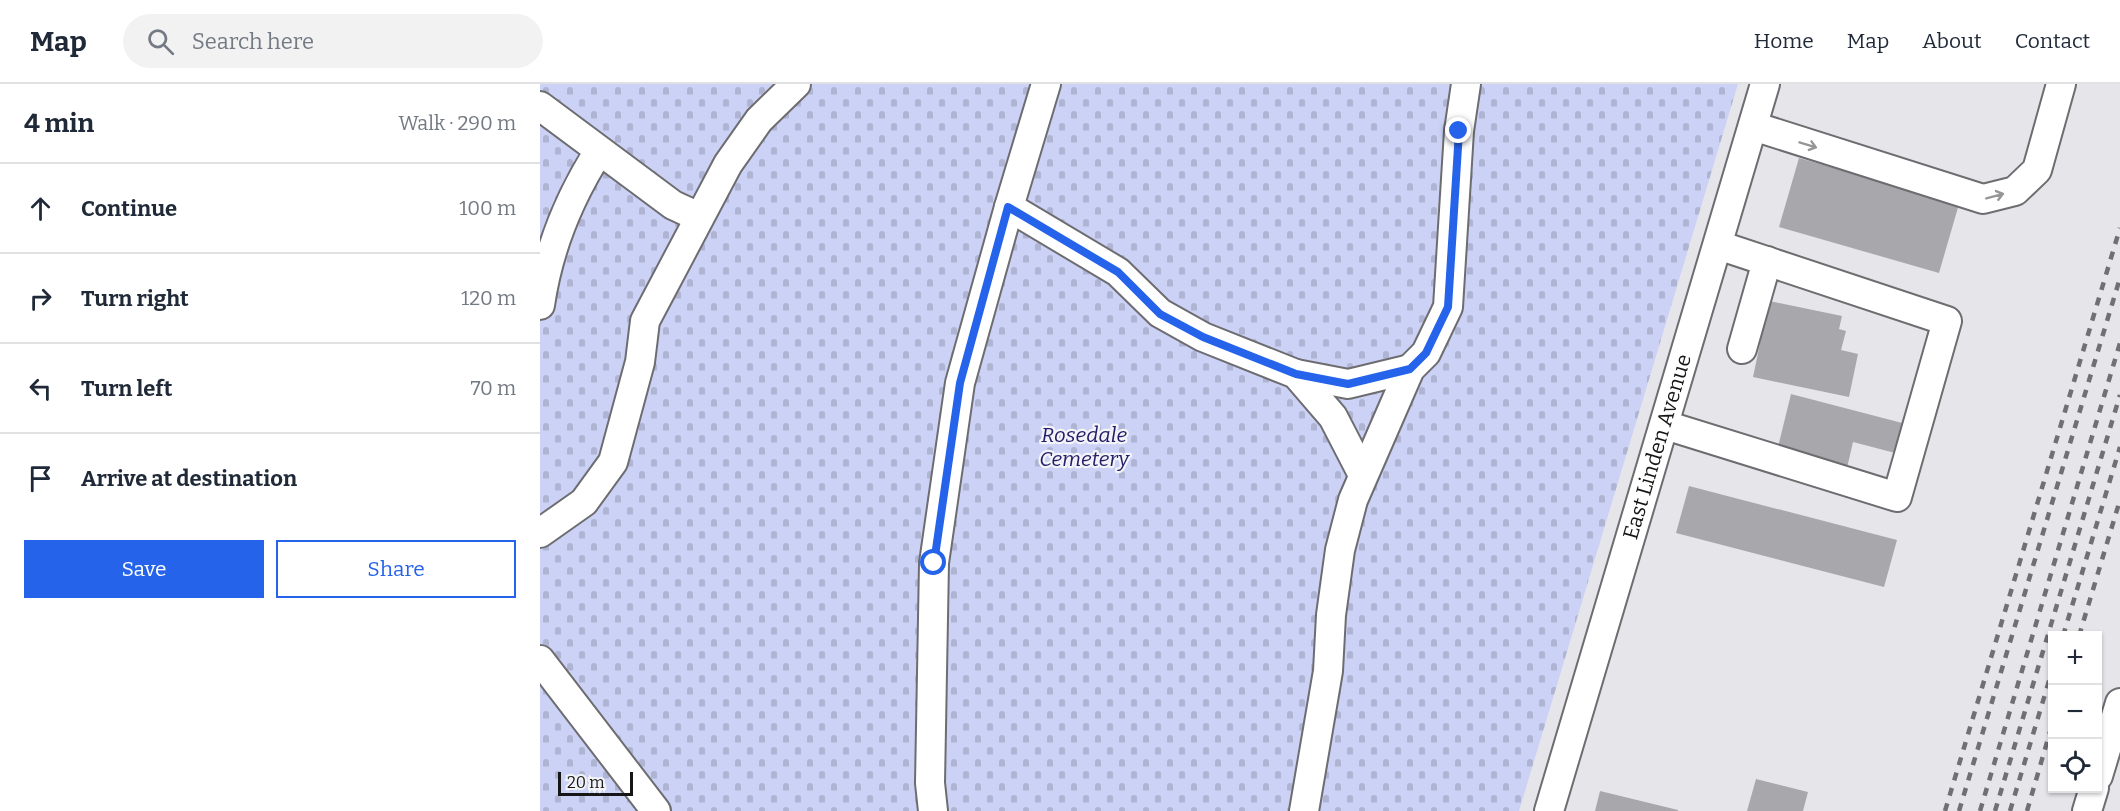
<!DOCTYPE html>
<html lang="en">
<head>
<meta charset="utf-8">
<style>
	:root { --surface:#fff; --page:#f2f2f3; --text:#1f2937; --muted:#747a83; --line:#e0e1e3; --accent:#2563eb }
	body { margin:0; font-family:Bitter,serif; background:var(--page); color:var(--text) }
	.controls { position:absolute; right:18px; bottom:18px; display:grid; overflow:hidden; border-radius:0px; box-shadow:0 2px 4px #0004 }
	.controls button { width:54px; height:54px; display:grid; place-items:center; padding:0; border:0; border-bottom:2px solid var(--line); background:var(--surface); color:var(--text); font:30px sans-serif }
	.scale { position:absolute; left:18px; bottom:15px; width:75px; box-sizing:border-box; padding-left:6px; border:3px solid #161617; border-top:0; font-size:16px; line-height:21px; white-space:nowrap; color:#161617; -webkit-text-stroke:4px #f3f4f8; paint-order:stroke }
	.stop { position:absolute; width:18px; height:18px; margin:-14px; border:4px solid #2563eb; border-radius:50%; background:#fff }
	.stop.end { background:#2563eb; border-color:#fff; box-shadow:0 2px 6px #0008 }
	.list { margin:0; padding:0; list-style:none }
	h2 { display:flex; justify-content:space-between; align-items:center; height:78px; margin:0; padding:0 24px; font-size:26px }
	h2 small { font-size:20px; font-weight:400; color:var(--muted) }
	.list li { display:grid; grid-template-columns:39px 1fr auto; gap:18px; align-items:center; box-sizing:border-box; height:90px; padding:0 24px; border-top:2px solid var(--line) }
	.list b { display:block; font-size:22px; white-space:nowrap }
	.list em { font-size:20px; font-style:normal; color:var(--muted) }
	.actions { display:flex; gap:12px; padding:18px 24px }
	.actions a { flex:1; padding:14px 0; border:2px solid var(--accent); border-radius:0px; text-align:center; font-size:21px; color:var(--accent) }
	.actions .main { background:var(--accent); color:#fff }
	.icon { flex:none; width:33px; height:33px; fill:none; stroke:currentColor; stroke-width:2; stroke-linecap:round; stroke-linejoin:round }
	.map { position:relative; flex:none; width:1580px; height:727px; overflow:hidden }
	header { display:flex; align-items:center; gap:36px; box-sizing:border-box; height:84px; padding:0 30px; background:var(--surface); border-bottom:2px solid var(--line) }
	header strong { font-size:28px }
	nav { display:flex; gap:33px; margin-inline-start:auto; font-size:21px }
	.search { width:420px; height:54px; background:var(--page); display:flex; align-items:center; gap:15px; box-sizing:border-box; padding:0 21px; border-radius:33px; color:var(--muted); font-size:22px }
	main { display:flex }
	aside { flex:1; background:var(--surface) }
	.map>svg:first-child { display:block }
</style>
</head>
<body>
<header>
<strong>Map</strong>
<div class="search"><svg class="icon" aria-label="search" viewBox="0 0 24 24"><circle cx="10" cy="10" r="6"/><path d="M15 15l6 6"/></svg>Search here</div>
<nav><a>Home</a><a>Map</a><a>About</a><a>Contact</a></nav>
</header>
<main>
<aside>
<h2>4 min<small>Walk · 290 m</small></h2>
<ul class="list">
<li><svg class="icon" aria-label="ahead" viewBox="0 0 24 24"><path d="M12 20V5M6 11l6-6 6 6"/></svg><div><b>Continue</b></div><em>100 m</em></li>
<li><svg class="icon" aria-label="right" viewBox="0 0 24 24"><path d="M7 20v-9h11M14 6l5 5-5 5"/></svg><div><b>Turn right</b></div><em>120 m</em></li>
<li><svg class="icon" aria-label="left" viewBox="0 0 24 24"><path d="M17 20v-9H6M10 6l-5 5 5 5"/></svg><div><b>Turn left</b></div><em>70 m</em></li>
<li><svg class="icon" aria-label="arrive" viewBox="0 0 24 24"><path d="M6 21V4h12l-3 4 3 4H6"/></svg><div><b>Arrive at destination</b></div></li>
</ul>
<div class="actions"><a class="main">Save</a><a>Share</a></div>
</aside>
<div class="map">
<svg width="1580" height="727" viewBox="0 0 1580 727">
	<defs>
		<pattern id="cemetery-stones" width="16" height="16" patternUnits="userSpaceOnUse" patternTransform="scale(1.5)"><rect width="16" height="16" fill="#ccd2f6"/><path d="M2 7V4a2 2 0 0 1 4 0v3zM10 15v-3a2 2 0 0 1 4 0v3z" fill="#aeb4d2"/></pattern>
	</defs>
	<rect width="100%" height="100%" fill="#e6e6ea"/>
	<path fill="url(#cemetery-stones)" d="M0 0H1198L979 727H0Z"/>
	<path fill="#a8a8ac" d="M1259 74 1419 120 1399 189 1239 143Z
		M1229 217 1302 232 1299 245 1306 247 1301 266 1318 270 1309 313 1213 293Z
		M1251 310 1366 340 1359 370 1313 358 1307 384 1237 367Z
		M1149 402 1357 456 1344 503 1136 449Z
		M1216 695 1268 708 1263 727H1207Z
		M1060 707 1138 726V727H1055Z"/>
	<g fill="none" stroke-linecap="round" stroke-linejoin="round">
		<g stroke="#6d6d71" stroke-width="32">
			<g id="minor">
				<path d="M0 22 133 121 159 133"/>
				<path d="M1213 42 1443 115 1475 107 1497 86 1521 0"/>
				<path d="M469 123 578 188 620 229 663 253 756 290 793 333 823 391"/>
				<path d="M0 221C8 166 29 114 59 67"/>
				<path d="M1202 265 1227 177"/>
				<path d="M756 290 808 300 870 285"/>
				<path d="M1125 341 1357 413 1407 237 1178 161"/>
				<path d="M0 449 44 418 73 378 100 278 105 237 188 80 219 36 256 0"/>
				<path d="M0 576 116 727"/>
				<path d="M1558 692 1580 619"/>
				<path d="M393 727 390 699 394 479 420 299 469 123 506 0"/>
				<path d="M764 727 788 587 791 531 800 466 813 416 870 285 886 269 908 223 919 47 926 0"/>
				<path id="s1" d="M1009 727 1225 0"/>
				<path d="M1547 727 1554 704"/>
			</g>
		</g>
		<use href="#minor" stroke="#fff" stroke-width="28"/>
		<path stroke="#707073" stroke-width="4.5" stroke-dasharray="8 8" stroke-linecap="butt" d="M1523 552 1580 363
			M1539 552 1580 416
			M1405 727 1580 144
			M1419 727 1580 194
			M1440 727 1580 259
			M1455 727 1580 311
			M1470 727 1512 587
			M1487 727 1512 641"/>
	</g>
	<defs><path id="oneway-shaft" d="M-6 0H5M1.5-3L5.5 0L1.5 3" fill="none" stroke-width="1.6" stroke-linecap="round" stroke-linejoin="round" transform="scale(1.5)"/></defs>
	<g stroke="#969697">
		<use href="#oneway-shaft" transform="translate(1268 61) rotate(17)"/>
		<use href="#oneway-shaft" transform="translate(1455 112) rotate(-15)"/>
	</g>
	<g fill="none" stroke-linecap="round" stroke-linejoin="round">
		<path stroke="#2563eb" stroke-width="8" d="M394 479 420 299 468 123 578 188 620 230 663 253 756 290 808 300 870 285 886 269 908 223 919 47"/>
	</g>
	<g text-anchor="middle" stroke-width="4.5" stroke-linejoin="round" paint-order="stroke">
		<g font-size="21" font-style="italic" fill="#231c69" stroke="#f3f4f8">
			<text x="544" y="358">Rosedale<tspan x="544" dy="24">Cemetery</tspan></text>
		</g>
		<g font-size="21" fill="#161617" stroke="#f3f4f8">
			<text dy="7" stroke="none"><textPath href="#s1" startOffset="380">East Linden Avenue</textPath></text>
		</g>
	</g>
</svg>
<div class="controls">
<button>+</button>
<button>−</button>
<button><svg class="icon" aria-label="locate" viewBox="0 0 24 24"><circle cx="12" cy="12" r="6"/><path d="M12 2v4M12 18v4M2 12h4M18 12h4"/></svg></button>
</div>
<div class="scale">20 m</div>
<div class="stop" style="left:394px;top:479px"></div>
<div class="stop end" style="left:919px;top:47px"></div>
</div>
</main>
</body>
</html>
